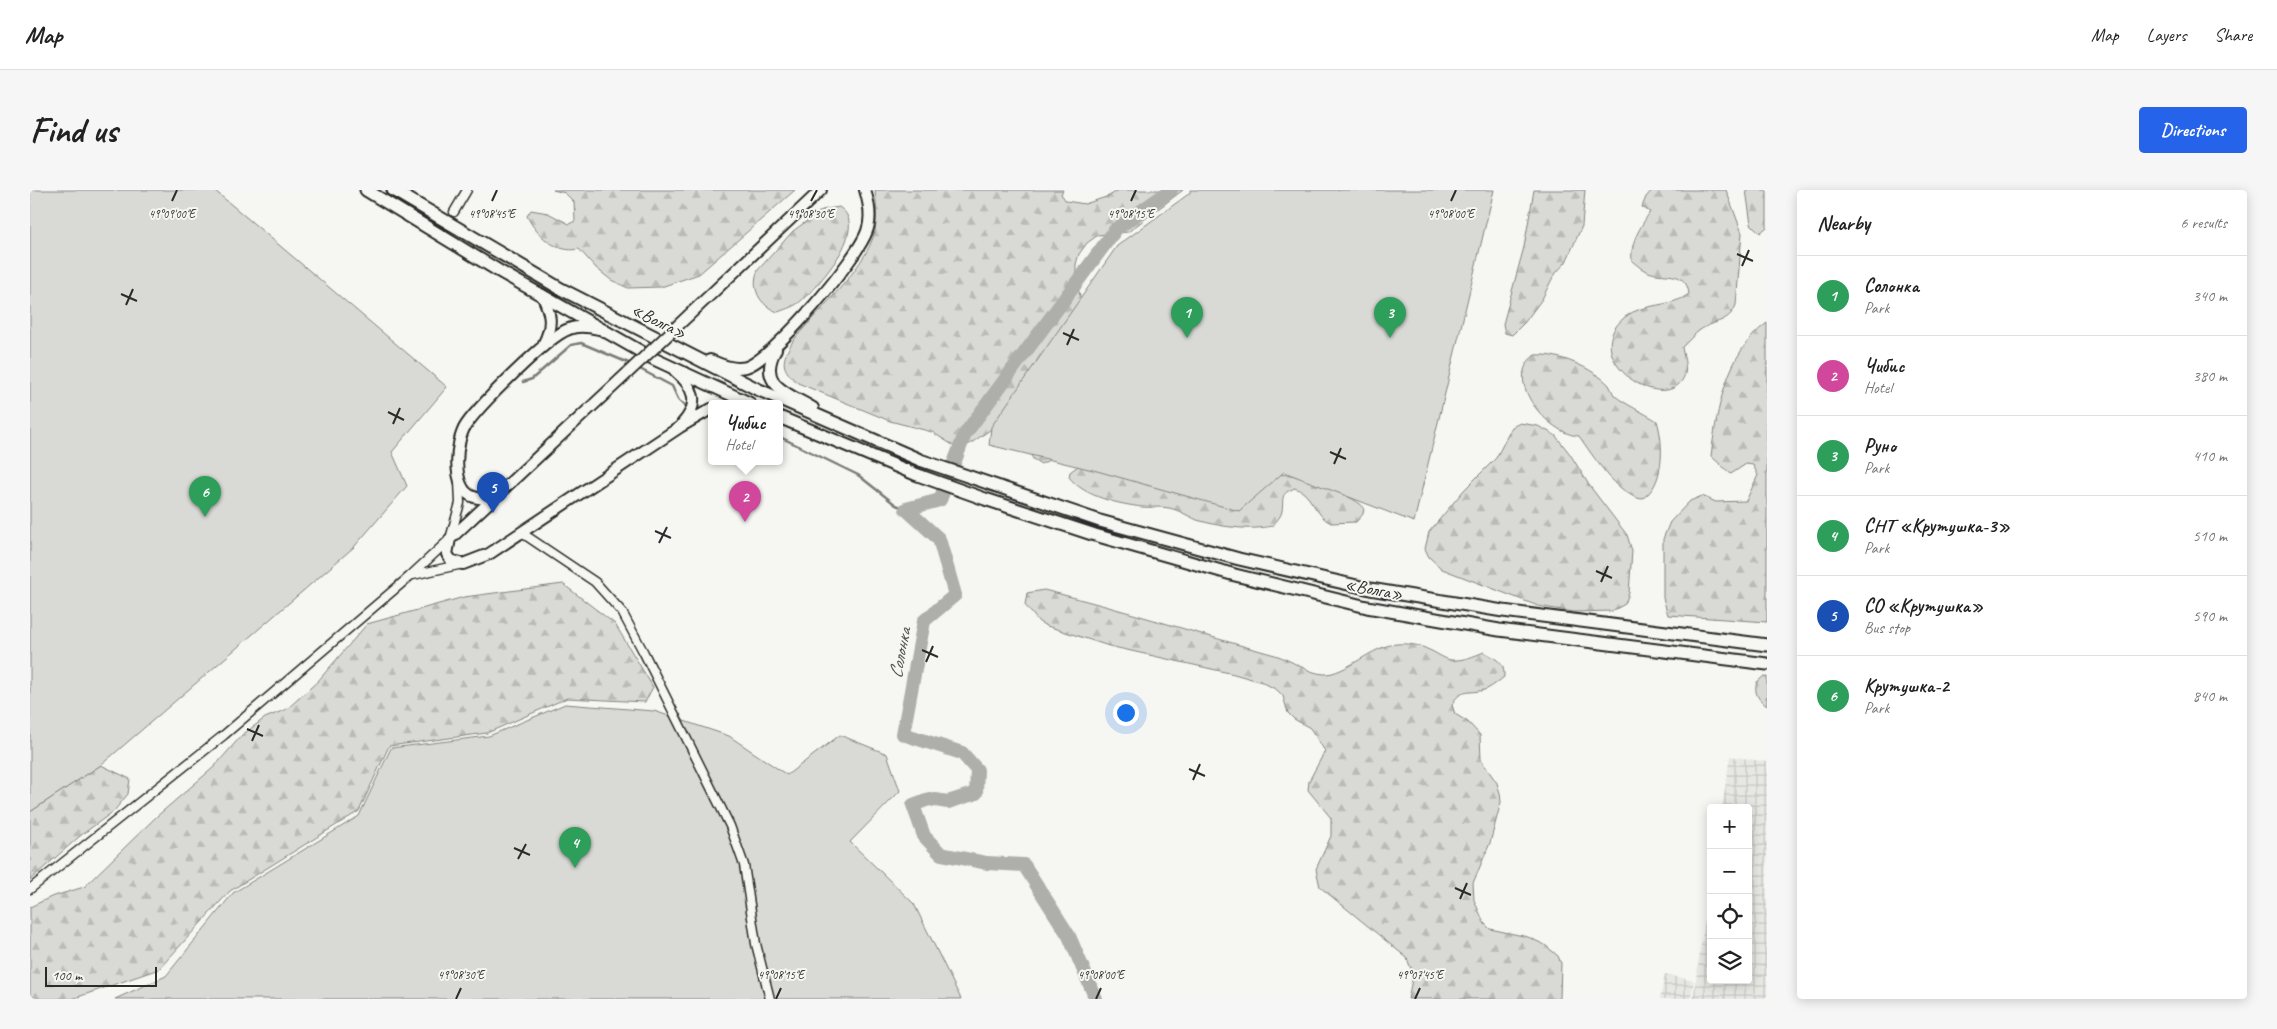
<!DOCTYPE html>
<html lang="en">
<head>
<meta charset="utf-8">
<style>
	:root { --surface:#fff; --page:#f6f6f6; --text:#222; --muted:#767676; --line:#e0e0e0; --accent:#2563eb }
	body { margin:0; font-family:Caveat,sans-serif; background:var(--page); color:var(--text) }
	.controls { position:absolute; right:15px; bottom:15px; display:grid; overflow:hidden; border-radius:5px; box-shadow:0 2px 12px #0003 }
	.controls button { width:45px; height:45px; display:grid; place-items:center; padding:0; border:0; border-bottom:1px solid var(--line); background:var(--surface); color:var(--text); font:25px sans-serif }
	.scale { position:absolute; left:15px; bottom:12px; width:112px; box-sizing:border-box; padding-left:5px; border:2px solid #2b2b2b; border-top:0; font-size:14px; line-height:18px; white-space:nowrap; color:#2b2b2b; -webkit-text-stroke:4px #f6f6f2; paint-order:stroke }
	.you { position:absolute; left:1095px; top:522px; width:18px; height:18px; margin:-12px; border:4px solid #fff; border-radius:50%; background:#1a73e8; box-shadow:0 0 0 8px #1a73e833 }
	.badge { display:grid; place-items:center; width:32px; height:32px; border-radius:50%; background:var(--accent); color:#fff; font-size:16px; font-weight:700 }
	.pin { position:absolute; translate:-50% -41px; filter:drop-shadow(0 1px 2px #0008) }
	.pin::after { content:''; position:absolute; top:26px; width:18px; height:15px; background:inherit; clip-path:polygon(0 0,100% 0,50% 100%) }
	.popup { position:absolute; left:678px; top:210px; width:75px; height:65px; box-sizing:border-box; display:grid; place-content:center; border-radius:5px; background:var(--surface); filter:drop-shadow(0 1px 4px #0005); font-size:16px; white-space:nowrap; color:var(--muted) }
	.popup b { font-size:19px; color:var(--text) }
	.popup::after { content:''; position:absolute; left:50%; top:100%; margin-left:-10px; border:10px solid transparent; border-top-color:var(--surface) }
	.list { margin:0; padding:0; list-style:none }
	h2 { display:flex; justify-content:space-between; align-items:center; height:65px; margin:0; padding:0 20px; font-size:21px }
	h2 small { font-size:16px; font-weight:400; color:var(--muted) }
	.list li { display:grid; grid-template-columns:32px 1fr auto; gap:15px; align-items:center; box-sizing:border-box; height:80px; padding:0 20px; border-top:1px solid var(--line) }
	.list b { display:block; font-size:19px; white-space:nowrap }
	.list p { margin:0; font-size:16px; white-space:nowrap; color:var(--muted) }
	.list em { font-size:16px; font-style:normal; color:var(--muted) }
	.icon { flex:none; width:28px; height:28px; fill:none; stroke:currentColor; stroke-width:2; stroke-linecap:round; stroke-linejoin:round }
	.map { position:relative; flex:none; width:1737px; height:809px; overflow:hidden; border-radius:5px }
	header { display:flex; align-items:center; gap:30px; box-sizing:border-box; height:70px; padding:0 25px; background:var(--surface); border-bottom:1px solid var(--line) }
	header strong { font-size:24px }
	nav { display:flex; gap:28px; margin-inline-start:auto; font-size:18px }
	.intro { display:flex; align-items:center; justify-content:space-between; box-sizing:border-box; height:120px; padding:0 30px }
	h1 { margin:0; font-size:35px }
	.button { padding:12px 22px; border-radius:5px; background:var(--accent); color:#fff; font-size:18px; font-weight:700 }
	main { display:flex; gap:30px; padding:0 30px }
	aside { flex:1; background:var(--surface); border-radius:5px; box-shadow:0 2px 12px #0003 }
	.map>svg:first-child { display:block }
</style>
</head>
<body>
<header>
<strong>Map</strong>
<nav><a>Map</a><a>Layers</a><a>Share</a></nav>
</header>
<div class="intro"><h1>Find us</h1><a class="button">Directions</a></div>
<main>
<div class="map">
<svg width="1737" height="809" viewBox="0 0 1737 809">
	<defs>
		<pattern id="industrial-grid" width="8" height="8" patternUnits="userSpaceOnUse" patternTransform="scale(1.25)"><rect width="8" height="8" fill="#e7e7e3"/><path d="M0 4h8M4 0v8" fill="none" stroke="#c6c6c3"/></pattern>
		<pattern id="forest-firs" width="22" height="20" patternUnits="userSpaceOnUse" patternTransform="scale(1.25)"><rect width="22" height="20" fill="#d9d9d5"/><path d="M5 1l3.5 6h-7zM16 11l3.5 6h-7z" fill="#babab7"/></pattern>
	</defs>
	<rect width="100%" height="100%" fill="#f6f6f2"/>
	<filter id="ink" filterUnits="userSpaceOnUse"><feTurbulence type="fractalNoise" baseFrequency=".02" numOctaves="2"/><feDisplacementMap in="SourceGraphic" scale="10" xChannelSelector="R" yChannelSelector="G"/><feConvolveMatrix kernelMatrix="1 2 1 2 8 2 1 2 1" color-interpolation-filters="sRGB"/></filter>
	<g filter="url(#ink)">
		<path fill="url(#industrial-grid)" d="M1700 566 1737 572V809H1663L1681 690V790H1718V618H1692Z
			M1635 784 1664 791 1661 809H1630Z"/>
		<path fill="url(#forest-firs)" stroke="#828280" d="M523 0H765L669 84 631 97 598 98 581 90 566 78 549 59C527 64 506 45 497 26L501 20 518 23 539 34 545 31 544 12 535 3Z
			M845 0H1033L1031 4 1036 11 1055 14 1079 6 1089 0H1153L1098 42 1068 45 1057 53 1049 64 1046 74V89L1055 127 1027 252 1019 270 1011 274 1003 269 998 260 963 238C956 242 935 259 929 259L902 242 860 231 768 193C750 178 751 171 763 151 786 121 843 73 846 34 847 23 846 11 845 0Z
			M1504 0H1555L1552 36 1536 72 1524 85 1512 109 1495 132 1482 145 1475 143 1473 134 1494 57Z
			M1622 0H1696L1712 43 1706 115C1699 133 1685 130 1670 140 1664 144 1658 152 1652 157 1653 164 1657 177 1655 184 1640 230 1544 169 1595 127 1614 112 1641 118 1659 104 1656 78 1632 89 1616 81 1611 79 1606 74 1602 71 1600 52 1610 38 1620 22L1612 17 1616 7Z
			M1716 0H1737V37L1730 43 1721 34Z
			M809 17C841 37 790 94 772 110 766 116 756 119 748 122 730 116 720 98 728 80L763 41 792 20Z
			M1737 133V432L1638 425 1633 408V349L1640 332 1660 311 1672 306 1686 312 1716 311 1728 285 1723 275 1716 274 1701 284 1681 266C1687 219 1696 163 1737 133Z
			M1505 165C1528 163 1563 178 1579 195 1581 198 1582 202 1584 205 1594 214 1615 223 1627 231 1634 253 1635 297 1611 309 1587 304 1563 266 1549 246 1519 245 1471 189 1505 165Z
			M1490 233 1508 236 1525 245 1540 264 1559 295 1597 345 1602 361 1599 403 1595 414 1582 421 1544 422 1508 416 1412 379 1399 367 1395 359 1399 342 1434 300 1466 268 1482 237Z
			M1048 276 1262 285C1275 288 1329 308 1334 318L1333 324 1326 332 1301 333C1285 326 1281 302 1265 298 1249 304 1254 308 1252 321 1251 327 1246 331 1243 336 1219 341 1191 337 1167 330 1158 326 1149 320 1139 318 1130 316 1121 318 1112 317 1089 314 1054 307 1039 287L1040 282Z
			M533 394 585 434 623 497 615 512 537 508 457 543 359 556 329 621 200 701 129 779 42 809H0V717L21 707 54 697 126 627 184 577 212 545 235 528 257 519 288 491 337 434 434 407Z
			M1014 400C1092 419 1168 444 1245 465 1262 470 1277 483 1294 484 1315 485 1343 455 1367 454 1376 453 1390 455 1397 459 1405 462 1414 469 1421 470 1433 471 1444 466 1454 462 1466 469 1475 472 1474 487 1469 491 1463 496 1457 499 1441 505 1430 497 1422 515L1425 524 1438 532 1450 545 1451 570 1467 593 1470 603 1471 612 1460 653 1443 693 1444 710 1454 733 1460 739 1498 747 1515 755 1528 766 1531 773 1530 809H1378L1383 785 1377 768 1290 697 1286 679 1301 646V628L1278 600 1279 591 1295 561 1280 538 1264 529 1258 523 1253 506 1247 500 1232 492 1204 484 1079 456 1017 436 1009 432 995 415 997 403Z
			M1734 486 1737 487V516C1729 510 1723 503 1727 492Z
			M71 575 100 589 98 604 84 621 50 646 0 690V622Z"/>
		<path fill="#d9d9d5" stroke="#828280" d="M0 0H184L417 197 362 262 377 296 324 357 71 575 0 622Z
			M1160 0H1464L1384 332 1254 282 1209 321 1067 281 959 255 961 237 1087 56 1160 3Z
			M535 514 624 521 699 546 757 585 810 545 857 564 870 601 820 652 884 714 931 809H85L136 786 203 703 329 626 361 558 459 546Z"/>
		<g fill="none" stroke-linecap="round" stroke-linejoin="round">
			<path stroke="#7a7a78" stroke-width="2.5" d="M608 178 642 196 649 211 655 215
				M493 192 502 189 541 155 551 153 601 174
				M750 247 828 285 866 315 876 319"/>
			<path stroke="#aeaeab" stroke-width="14" d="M1066 809 1039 746 994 675 957 673 911 664 894 646 883 615 899 609 918 612 946 603 947 580 932 563 873 544 894 431 925 405 909 349 876 319 910 310 935 244 1086 39 1141 0"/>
			<g stroke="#2b2b2b" stroke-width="11">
				<path id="minor" d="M424 22 437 0
					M492 343 565 392 592 422 614 463 700 636 714 675 726 754 740 809
					M383 385 433 374
					M0 699 194 545 379 387 420 349 430 313 429 291"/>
			</g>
			<g stroke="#2b2b2b" stroke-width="14">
				<path id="major" d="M512 105C521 123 523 135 514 153
					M659 125 791 0
					M746 159C726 196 759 203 783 218
					M680 170C692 175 703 180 716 177 743 169 828 68 837 41 842 28 839 13 835 0
					M645 181C664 197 671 213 652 234
					M590 190 420 349 417 364 421 370 433 374 459 364 650 237 681 219
					M466 305C460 307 451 310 444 307 421 300 425 251 436 235 450 215 518 146 539 139 548 135 560 137 569 139"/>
			</g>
			<g stroke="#2b2b2b" stroke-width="15">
				<path id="highway" d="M336 0 469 81 624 169 719 213
					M363 0 531 99 727 199 890 270 1070 331 1209 369 1340 399 1473 421 1737 455
					M749 227 885 284 955 309 1065 345 1205 385 1337 417 1469 440 1737 474"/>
			</g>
			<use href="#minor" stroke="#f6f6f2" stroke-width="8"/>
			<use href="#major" stroke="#f6f6f2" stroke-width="10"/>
			<use href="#highway" stroke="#f6f6f2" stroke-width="11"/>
			<g stroke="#2b2b2b" stroke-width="14" stroke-linecap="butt">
				<path id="major-bridge" d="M590 190 659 125"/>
			</g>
			<use href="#major-bridge" stroke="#f6f6f2" stroke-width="10"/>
		</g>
	</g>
	<path fill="none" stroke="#2b2b2b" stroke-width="2" d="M142 11 147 0M462 11 467 0M781 11 787 0M1101 11 1106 0M1421 11 1426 0M1707 64 1723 71M1712 76 1719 60M91 104 107 111M96 115 103 99M1033 143 1049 150M1037 155 1044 139M358 222 374 230M363 234 370 218M1300 262 1316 269M1304 274 1311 258M625 341 641 348M629 353 637 337M1566 381 1582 388M1571 392 1578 376M892 460 908 467M896 472 903 456M217 539 233 546M222 551 229 535M1159 579 1175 586M1163 590 1170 574M484 658 500 665M488 669 496 654M1425 698 1441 705M1430 709 1437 693M426 809 431 798M746 809 751 798M1066 809 1071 798M1385 809 1390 798"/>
	<g text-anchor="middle" stroke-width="4" stroke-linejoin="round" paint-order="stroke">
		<g font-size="18" fill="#2b2b2b" stroke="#f6f6f2">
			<text transform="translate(629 131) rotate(27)" y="6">«Волга»</text>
			<text transform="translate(1344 399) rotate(11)" y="6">«Волга»</text>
		</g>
		<g font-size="19" font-style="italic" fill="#525251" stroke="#f6f6f2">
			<text transform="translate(869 463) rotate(-79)" y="7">Солонка</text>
		</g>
	</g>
	<g font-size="12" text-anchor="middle" fill="#2b2b2b" stroke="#f6f6f2" stroke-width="4" stroke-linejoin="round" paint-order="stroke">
		<text x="462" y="28">49°08'45"E</text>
		<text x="781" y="28">49°08'30"E</text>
		<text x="1101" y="28">49°08'15"E</text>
		<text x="1421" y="28">49°08'00"E</text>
		<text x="142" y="28">49°09'00"E</text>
		<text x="431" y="789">49°08'30"E</text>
		<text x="751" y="789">49°08'15"E</text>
		<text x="1071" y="789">49°08'00"E</text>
		<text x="1390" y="789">49°07'45"E</text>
	</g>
</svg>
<div class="controls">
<button>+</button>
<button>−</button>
<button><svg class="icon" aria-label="locate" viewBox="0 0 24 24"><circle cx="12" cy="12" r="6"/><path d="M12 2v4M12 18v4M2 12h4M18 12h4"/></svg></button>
<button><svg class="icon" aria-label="layers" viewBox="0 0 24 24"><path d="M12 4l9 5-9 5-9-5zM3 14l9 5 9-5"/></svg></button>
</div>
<div class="scale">100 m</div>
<div class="you"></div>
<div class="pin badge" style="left:1157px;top:148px;background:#2e9e5b">1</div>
<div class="pin badge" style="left:715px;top:332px;background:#d1479c">2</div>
<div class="popup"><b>Чибис</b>Hotel</div>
<div class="pin badge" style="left:1360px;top:148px;background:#2e9e5b">3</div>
<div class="pin badge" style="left:545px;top:678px;background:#2e9e5b">4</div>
<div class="pin badge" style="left:463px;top:323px;background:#1a4fb4">5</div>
<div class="pin badge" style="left:175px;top:327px;background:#2e9e5b">6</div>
</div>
<aside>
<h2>Nearby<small>6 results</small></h2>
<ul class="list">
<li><span class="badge" style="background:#2e9e5b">1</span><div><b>Солонка</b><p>Park</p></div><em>340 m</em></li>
<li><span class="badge" style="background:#d1479c">2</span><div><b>Чибис</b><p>Hotel</p></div><em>380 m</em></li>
<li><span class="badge" style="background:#2e9e5b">3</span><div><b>Руно</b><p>Park</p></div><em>410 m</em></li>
<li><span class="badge" style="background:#2e9e5b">4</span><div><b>СНТ «Крутушка-3»</b><p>Park</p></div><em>510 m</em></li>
<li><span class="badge" style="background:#1a4fb4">5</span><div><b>СО «Крутушка»</b><p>Bus stop</p></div><em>590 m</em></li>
<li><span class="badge" style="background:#2e9e5b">6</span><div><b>Крутушка-2</b><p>Park</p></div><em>840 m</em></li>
</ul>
</aside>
</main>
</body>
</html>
